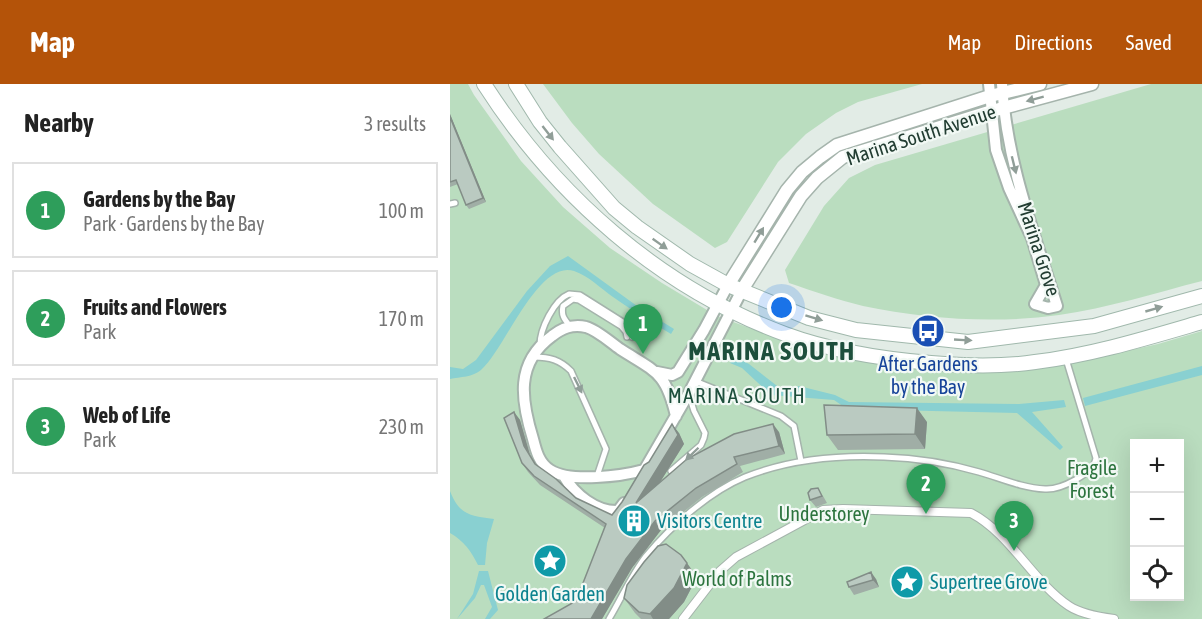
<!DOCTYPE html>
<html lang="en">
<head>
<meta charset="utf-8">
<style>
	:root { --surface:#fff; --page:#f6f6f6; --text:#222; --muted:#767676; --line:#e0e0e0; --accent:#b45309 }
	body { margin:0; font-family:"Asap Condensed",sans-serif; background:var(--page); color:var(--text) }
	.controls { position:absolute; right:18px; bottom:18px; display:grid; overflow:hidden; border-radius:0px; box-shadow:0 6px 24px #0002 }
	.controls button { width:54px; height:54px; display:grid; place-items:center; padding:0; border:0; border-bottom:2px solid var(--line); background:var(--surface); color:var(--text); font:30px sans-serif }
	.you { position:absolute; left:332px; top:224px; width:21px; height:21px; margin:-15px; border:4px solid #fff; border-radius:50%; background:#1a73e8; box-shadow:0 0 0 9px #1a73e833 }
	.badge { display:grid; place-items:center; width:39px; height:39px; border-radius:50%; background:var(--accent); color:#fff; font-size:20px; font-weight:700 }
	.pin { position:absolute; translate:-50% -50px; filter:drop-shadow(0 2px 3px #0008) }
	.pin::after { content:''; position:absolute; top:32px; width:21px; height:18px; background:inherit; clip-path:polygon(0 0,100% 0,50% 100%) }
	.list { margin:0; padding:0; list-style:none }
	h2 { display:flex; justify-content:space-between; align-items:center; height:78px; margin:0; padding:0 24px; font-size:26px }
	h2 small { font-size:20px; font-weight:400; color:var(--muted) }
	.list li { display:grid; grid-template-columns:39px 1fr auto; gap:18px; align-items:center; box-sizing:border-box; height:96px; margin:0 12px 12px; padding:0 12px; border:2px solid var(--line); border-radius:0px }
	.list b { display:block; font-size:22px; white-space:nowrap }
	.list p { margin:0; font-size:20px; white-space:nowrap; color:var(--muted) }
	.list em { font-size:20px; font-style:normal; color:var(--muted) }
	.icon { flex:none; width:33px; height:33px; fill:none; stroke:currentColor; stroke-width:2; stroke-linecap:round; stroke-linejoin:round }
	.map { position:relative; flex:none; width:752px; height:535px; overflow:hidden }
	header { display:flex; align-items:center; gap:36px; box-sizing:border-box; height:84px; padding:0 30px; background:var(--accent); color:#fff }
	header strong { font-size:28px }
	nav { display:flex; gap:33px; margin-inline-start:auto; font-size:21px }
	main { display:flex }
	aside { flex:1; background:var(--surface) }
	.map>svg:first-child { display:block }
</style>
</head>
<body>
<header>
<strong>Map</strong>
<nav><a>Map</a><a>Directions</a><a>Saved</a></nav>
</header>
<main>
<aside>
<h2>Nearby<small>3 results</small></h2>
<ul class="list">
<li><span class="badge" style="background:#2e9e5b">1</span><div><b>Gardens by the Bay</b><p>Park · Gardens by the Bay</p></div><em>100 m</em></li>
<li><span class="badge" style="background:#2e9e5b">2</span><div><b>Fruits and Flowers</b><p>Park</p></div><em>170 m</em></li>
<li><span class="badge" style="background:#2e9e5b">3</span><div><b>Web of Life</b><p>Park</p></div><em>230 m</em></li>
</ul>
</aside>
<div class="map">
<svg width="752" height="535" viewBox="0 0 752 535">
	<rect width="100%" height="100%" fill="#e2ece6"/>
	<path fill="#baddbf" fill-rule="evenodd" d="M0 0H18L24 11 71 77 113 123 160 164 212 199 267 232 343 260 430 281 517 288 608 282 708 260 752 247V535H0ZM684 360H730V512H684Z
		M93 0H472L408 18 386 29 356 50 328 78 277 158 265 164 203 120 149 70 122 39Z
		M701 0H752V197C705 209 658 224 609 231 545 240 476 235 413 222 388 216 363 207 339 199L335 186 374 122 399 94 425 81Z"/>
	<path fill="#89d0d1" d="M118 172 187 222 224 245 221 250C201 238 181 226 163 213 150 204 139 192 124 187 88 175 54 267 31 286 23 293 10 293 0 295V283L13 285 26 276 77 207 100 182Z
		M285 273 299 280 331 305 339 306 349 302 385 311 399 318 569 320 614 316 616 323 582 328 613 363 610 366 567 329 397 325 384 316 321 311 292 284 280 279Z
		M752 282V291L635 322 633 314Z
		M0 407C9 431 21 432 44 435L37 459 35 481H28C21 467 14 457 0 449Z
		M29 487H38L48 526 40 535H35L42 523 34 501H31L25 514 7 535 23 510Z"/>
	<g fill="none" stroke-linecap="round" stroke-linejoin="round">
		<g stroke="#a5b4ac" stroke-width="8">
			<path id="service" d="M0 120 5 119
				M120 242C114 235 111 231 113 222L123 215 129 216 171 242 176 248 177 253
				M90 261C90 245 104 216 119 210L130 211 176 240 182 253
				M84 273C100 273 110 276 121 287L156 365 147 392
				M245 297 331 332 344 342 351 377
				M221 387 251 361 254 354 255 349 244 327 239 311
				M159 535C171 515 182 490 196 472 221 442 259 408 295 393 338 376 389 371 434 373 466 374 498 379 529 388 550 394 572 404 595 405 610 406 644 390 646 374L616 275"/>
		</g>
		<g stroke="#a5b4ac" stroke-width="10">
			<path id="pedestrian" d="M233 535 270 487 286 473 373 426 393 425 521 429C561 450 582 497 619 522 631 530 649 533 664 535"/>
		</g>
		<g stroke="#a5b4ac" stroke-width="14">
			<path id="minor" d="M539 0 546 66 559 104 582 154 596 201 585 220 598 224 607 222C584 149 556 76 552 0
				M207 288 222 291 228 288 254 246 278 201
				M194 386C172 392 120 399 100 386 89 379 86 367 83 355 71 316 65 279 102 252 112 244 122 240 136 243 147 246 160 258 170 265 206 288 216 288 226 332
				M192 390 239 309 292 206
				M114 392C124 410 146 428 168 427L174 419"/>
		</g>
		<g stroke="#a5b4ac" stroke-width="15">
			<path id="tertiary" d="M278 201 337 106 352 88 370 73 387 61 434 46 540 12 590 0
				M292 206 351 112 367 94 393 73 542 27 642 0"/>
		</g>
		<g stroke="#a0b8ac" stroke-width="16">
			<path id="secondary" d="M34 0C105 111 210 204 335 250 381 267 433 275 481 279 515 282 551 283 585 278 642 271 697 254 752 238
				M66 0 90 38 110 63 164 124 187 143 240 180 278 201 359 234 406 246 518 258 644 242 752 212"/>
		</g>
		<use href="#service" stroke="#fff" stroke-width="5"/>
		<use href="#pedestrian" stroke="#fff" stroke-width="8"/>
		<use href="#minor" stroke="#fff" stroke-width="10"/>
		<use href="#tertiary" stroke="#fff" stroke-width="12"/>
		<use href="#secondary" stroke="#fff" stroke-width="14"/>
	</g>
	<path fill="#a0aea6" d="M0 30 36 118 19 125 16 121 8 100 0 103Z
		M64 328 70 336 80 371 86 380 126 414 162 431 172 418 199 378 229 349 234 360 210 398 329 348 335 370 290 382 293 388 252 413 211 446 182 484 152 535H94L126 517 155 444 90 401 78 388 72 379Z
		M477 338 475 365 388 366 377 351Z
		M361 405 373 412 377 419 366 423 360 416Z
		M247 493 234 518 219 535H191L185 529 174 514Z
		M426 495 429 503 404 511 399 503 397 498Z"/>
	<path fill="#828d87" d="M0 30 36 118 33 114 0 33Z
		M467 324 477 338 475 365 465 350Z
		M64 328 70 336 80 371 91 388 74 362Z
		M222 340 229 349 234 360 192 427 186 419Z
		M323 340 329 348 335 370 329 362Z
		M205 437 211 446 182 484 152 535H141L176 475Z
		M237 479 247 493 234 518 219 535H203L200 530Z
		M421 488 426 495 429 503 423 496Z"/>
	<path fill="#bacac1" stroke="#828d87" stroke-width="1.5" d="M0 33 33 114 16 121 6 96 0 98Z
		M374 321 467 324 465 350 377 351Z
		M64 328 74 362 85 380 106 395 126 414 162 431 172 418 194 381 199 378 222 340 228 351 186 419 237 375 284 350 323 340 329 362 284 373 287 380 246 404 205 437 176 475 141 535H94L126 517 156 440 84 392 72 379 54 334Z
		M368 404 372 412 360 416 358 409 361 405Z
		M216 460 231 471 237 479 224 504 200 530 189 528 174 514 177 501 194 478 208 462Z
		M421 488 423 496 399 503 397 498Z"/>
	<defs><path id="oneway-solid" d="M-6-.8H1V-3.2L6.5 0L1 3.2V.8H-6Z" transform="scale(1.5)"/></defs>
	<g fill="#909e98">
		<use href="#oneway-solid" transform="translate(585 15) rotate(165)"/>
		<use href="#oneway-solid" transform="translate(98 49) rotate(52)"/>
		<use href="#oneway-solid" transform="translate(564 81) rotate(76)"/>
		<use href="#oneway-solid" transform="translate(309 151) rotate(-59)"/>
		<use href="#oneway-solid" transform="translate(210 160) rotate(35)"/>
		<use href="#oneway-solid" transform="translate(704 225) rotate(-16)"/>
		<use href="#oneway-solid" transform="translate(364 234) rotate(17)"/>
		<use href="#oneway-solid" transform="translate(513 256) rotate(3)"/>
		<use href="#oneway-solid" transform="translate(128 301) rotate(64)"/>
		<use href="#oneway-solid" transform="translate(242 370) rotate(136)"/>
	</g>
	<defs>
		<g id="bus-disc" transform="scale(1.725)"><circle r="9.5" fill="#1a4fb4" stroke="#f2f9f5"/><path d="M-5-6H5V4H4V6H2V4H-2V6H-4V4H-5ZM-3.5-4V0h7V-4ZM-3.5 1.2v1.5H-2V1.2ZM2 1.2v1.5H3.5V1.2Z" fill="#fff"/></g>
		<g id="building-disc" transform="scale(1.725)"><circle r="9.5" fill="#0f9aa8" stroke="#f2f9f5"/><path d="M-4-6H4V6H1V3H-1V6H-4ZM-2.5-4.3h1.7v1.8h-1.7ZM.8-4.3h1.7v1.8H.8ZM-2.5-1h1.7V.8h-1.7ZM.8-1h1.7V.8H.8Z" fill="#fff"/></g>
		<g id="sight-disc" transform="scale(1.725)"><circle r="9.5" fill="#0f9aa8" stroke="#f2f9f5"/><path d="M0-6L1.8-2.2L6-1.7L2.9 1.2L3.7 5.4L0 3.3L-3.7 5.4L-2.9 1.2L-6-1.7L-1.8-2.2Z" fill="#fff"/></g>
	</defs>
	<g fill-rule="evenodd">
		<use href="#bus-disc" x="478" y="247"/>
		<use href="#building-disc" x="184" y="437"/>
		<use href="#sight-disc" x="100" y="477"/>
		<use href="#sight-disc" x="457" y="498"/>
	</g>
	<g text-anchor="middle" stroke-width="4.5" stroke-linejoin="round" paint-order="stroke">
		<g font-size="20" fill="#223d32" stroke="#f2f9f5">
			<text transform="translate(471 51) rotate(-18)" y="7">Marina South Avenue</text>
			<text transform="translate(589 165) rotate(72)" y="7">Marina Grove</text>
		</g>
		<g font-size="20" fill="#164399" stroke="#f2f9f5">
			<text x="478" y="287">After Gardens<tspan x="478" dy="23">by the Bay</tspan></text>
		</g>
		<g font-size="20" fill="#2c743e" stroke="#f2f9f5">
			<text x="642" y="391">Fragile<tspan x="642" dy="23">Forest</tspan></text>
			<text x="374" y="437">Understorey</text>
			<text x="287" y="502">World of Palms</text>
		</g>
		<g font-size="20" fill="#0d838f" stroke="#f2f9f5" text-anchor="start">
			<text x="207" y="444">Visitors Centre</text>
			<text x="480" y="505">Supertree Grove</text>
			<text x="100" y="517" text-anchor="middle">Golden Garden</text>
		</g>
		<g font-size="21" letter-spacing="1.5" fill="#1d4f3c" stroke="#f2f9f5">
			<text x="287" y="319">MARINA SOUTH</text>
		</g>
		<g font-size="26" font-weight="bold" letter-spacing="1.5" fill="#1d4f3c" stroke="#f2f9f5">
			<text x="322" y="276">MARINA SOUTH</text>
		</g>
	</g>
</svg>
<div class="controls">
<button>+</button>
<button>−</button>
<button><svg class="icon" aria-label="locate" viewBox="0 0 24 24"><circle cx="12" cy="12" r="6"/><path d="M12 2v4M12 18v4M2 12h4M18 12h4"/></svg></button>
</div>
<div class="you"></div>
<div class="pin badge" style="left:193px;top:270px;background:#2e9e5b">1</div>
<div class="pin badge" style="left:476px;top:430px;background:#2e9e5b">2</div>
<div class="pin badge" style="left:564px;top:467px;background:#2e9e5b">3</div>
</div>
</main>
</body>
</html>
